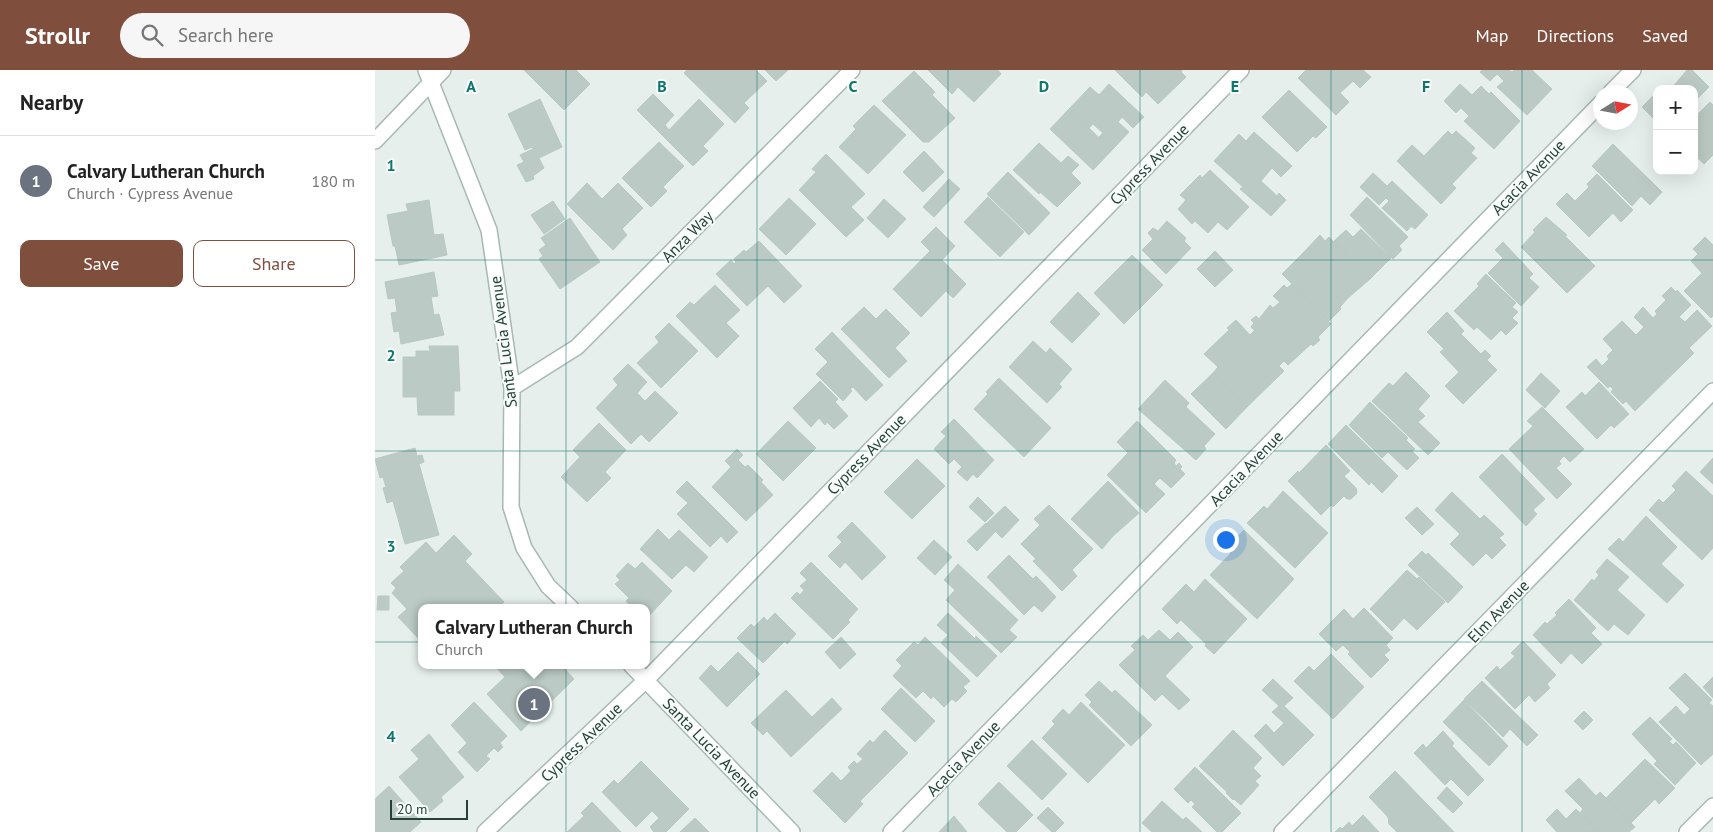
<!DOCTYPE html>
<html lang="en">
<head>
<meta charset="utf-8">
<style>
	:root { --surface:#fff; --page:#f6f6f6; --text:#222; --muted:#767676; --line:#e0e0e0; --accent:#804e3d }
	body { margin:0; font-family:"PT Sans",sans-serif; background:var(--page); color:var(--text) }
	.controls { position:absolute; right:15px; top:15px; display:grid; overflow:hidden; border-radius:10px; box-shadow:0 5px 20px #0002 }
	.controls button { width:45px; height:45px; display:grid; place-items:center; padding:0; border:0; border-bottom:1px solid var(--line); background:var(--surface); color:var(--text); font:25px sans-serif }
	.compass { position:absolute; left:1218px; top:15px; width:45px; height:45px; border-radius:50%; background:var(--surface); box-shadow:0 5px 20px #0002; rotate:79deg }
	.scale { position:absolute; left:15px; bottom:12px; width:78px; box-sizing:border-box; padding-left:5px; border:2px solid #24423a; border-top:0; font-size:14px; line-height:18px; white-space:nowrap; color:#24423a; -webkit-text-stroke:4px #f7fbf9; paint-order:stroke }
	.you { position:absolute; left:850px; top:469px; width:18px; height:18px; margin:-12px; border:4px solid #fff; border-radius:50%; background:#1a73e8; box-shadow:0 0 0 8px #1a73e833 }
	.badge { display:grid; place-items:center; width:32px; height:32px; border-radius:50%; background:var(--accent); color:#fff; font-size:16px; font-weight:700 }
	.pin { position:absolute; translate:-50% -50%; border:2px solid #fff; box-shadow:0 1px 5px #0006 }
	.popup { position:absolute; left:43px; top:534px; width:232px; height:65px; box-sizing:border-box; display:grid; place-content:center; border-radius:10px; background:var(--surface); filter:drop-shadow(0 1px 4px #0005); font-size:16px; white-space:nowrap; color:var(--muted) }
	.popup b { font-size:19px; color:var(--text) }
	.popup::after { content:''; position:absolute; left:50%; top:100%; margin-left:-10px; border:10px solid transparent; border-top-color:var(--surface) }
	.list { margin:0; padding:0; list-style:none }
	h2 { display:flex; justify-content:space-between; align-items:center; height:65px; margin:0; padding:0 20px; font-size:21px }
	h2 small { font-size:16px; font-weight:400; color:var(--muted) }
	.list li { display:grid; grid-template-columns:32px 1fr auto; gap:15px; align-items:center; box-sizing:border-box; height:90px; padding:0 20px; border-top:1px solid var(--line) }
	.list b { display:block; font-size:19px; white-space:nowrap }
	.list p { margin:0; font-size:16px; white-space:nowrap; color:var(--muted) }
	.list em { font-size:16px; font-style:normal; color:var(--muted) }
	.actions { display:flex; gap:10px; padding:15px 20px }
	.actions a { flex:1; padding:11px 0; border:1px solid var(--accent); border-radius:10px; text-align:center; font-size:18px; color:var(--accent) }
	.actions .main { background:var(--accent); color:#fff }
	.icon { flex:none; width:28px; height:28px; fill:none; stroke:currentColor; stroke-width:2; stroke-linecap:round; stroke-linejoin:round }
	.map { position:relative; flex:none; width:1338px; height:762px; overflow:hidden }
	header { display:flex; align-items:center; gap:30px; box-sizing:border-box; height:70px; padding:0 25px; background:var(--accent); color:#fff }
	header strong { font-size:24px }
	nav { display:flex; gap:28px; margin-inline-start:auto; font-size:18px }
	.search { width:350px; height:45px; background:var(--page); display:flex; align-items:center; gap:12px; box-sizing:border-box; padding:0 18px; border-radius:28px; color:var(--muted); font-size:19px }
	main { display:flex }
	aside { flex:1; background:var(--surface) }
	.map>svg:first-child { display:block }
</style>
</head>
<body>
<header>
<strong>Strollr</strong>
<div class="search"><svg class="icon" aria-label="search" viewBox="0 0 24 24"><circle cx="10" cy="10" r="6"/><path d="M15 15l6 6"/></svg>Search here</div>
<nav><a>Map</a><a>Directions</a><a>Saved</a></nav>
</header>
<main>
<aside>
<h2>Nearby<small></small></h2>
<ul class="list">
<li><span class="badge" style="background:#6b7280">1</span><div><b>Calvary Lutheran Church</b><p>Church · Cypress Avenue</p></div><em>180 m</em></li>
</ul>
<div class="actions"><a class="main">Save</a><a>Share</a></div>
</aside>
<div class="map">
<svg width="1338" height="762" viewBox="0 0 1338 762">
	<rect width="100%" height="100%" fill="#e6efeb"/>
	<path fill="#bbcac4" stroke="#b8c9c2" d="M149 0H201L215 14 189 40Z
		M312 0H381L392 11 369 33 374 38 360 53 309 3Z
		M390 0H413L401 11Z
		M553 0H623L626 4 599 32 583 17 577 24Z
		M740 0H807L806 2 811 7 783 34 771 22 767 27Z
		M931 0H988L996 7 985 18 978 11 965 23 974 32 961 45 923 8Z
		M1107 0H1134L1137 2 1139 0H1157L1177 19 1152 45 1122 17 1129 11 1122 4 1115 11 1105 2Z
		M1312 0H1317L1334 17 1319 32V19H1296Z
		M539 1 560 22 557 25 580 48 554 72H548L507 31Z
		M734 14 769 47 758 58 747 47 743 52 754 62 737 80 724 67 728 63 718 54 714 58 694 39 715 17 724 25Z
		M1085 14 1097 25 1106 16 1114 24 1116 22 1145 51 1119 79 1089 51 1094 46 1086 38 1081 43 1069 31Z
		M914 20 952 57 941 68 938 66 922 82 887 47Z
		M1281 23 1282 24V52L1267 37Z
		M278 24 299 45 290 55 294 60 324 29 349 54 328 76 333 81 318 96 262 40Z
		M165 29 187 77 164 88 169 98 158 106 159 109 151 112 142 95 149 92 145 85 158 79 157 77 150 80 133 44Z
		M1335 32 1338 35V85L1329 94 1319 84V48Z
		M499 35 531 65 493 104 464 77 481 59 478 56Z
		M694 39 737 80 718 100 675 59Z
		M1073 61 1077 65 1081 61 1100 78 1096 83 1102 88 1077 114 1081 118 1066 134 1022 91 1037 75 1049 86Z
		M879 62 917 96 906 107 897 98 886 111 902 126 904 123 911 130 896 146 865 119 868 117 839 91 864 64 871 71Z
		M284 72 309 96 288 117 292 121 276 137 247 108Z
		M664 73 686 93 693 86 704 95 696 103 706 113 682 137 665 122 664 124 638 100Z
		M1238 74 1287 122 1275 135 1266 126 1257 136 1217 96Z
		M549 81 569 102 548 122 528 102Z
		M451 84 490 124 476 137 489 150 471 167 424 120 441 102 437 99Z
		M835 100 874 137 852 160 843 152 833 163 820 151 817 154 803 139 811 130 805 125 825 105 827 108Z
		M633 102 675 143 654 165 612 124Z
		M998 103 1012 116 1017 111 1053 145 1040 159 1036 156 1032 161 1007 138 1014 131 1011 128 1004 135 985 117Z
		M1222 104 1258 140 1246 152 1238 143 1214 167 1181 134 1192 123 1200 131 1214 117 1212 114Z
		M574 109 585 119 559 147 548 137Z
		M212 113 227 129 243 113 268 138 247 159 252 165 238 180 192 134Z
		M613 127 649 162 625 187 589 152Z
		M992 127 1033 167 1024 176 1027 180 1018 189 975 145Z
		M414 128 441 154 411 185 384 159Z
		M509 129 531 149 513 168 492 148Z
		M54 130 59 165 68 164 72 185 24 195 20 176H18L12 145 33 141 31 134Z
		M178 131 190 149 169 164 156 145Z
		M1171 147 1192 165 1190 166 1220 196 1192 223 1146 177 1160 162 1158 160Z
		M195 148 225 192 185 219 164 189 168 186 164 180 171 175 166 168Z
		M792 151 811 168 809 171 816 178 791 204 767 180 778 169 773 163 778 158 783 161Z
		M561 157 580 176 567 190 591 214 578 228 571 221 546 247 518 219 555 181 546 172Z
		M986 159 1016 188 995 209 958 172 971 160 978 167Z
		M945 165 950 171 954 167 995 209 973 228 928 183Z
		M1330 167 1338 175V246L1336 248 1309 221 1327 203 1316 191 1323 184 1318 179Z
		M384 171 427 216 409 233 393 216 372 236 341 204 356 190 359 194 361 192 359 189 369 180 371 182Z
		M1128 172 1158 204 1154 208 1164 217 1146 236 1113 203 1128 188 1120 180Z
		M840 181 858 200 840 217 822 199Z
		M928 183 973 228 965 237 966 239 954 251 907 204Z
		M757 185 788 215 749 254 719 223Z
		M59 202 63 226 56 227 59 245 64 244 69 265 26 274 24 261 19 262 16 243 22 242 20 228 13 229 10 212Z
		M1111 204 1141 233 1137 237 1143 242 1137 248 1143 253 1131 265 1126 260 1116 270 1102 257 1099 260 1079 241 1104 216 1102 214Z
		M917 214 956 254 943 267 945 270 938 276 936 274 913 295 876 257 879 253 876 250 881 246 884 249 895 235 898 238 905 232 898 226 909 215 912 218Z
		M340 215 365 240 351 253 364 266 342 288 301 246 315 232 319 235Z
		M1296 217 1301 222 1302 220 1316 235 1304 247 1310 252 1322 240 1337 256 1314 278 1319 283 1260 341 1251 331 1248 334 1236 322 1238 319 1235 316 1233 318 1212 297 1221 289 1227 296 1234 289 1232 286 1238 280 1228 269 1247 251 1261 265 1269 257 1259 247 1268 237 1278 248 1282 244 1280 241 1291 230 1287 226Z
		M703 222 725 244 697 273 675 252Z
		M489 237 501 249 511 239 535 263 520 278 532 291 514 308 466 259Z
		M1072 242 1089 261 1086 264 1106 284 1110 280 1116 286 1112 290 1122 300 1088 334 1070 316 1084 302 1065 282 1069 279 1052 262Z
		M861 250 875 265 879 261 909 291 904 296 909 301 872 337 838 303 843 297 829 284 854 260 852 258Z
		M294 253 323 281 286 318 262 293 284 272 280 267Z
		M457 262 508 315 491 331 478 317 475 319 477 321 468 331 441 304 453 292 440 279Z
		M658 271 671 283 675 278 697 299 684 314 687 317 672 333 634 297Z
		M54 276H83L85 321H79V345H43L42 327H28V287H41V281H55Z
		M253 294 272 312 262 323 270 331 280 321 303 343 274 372 266 364 256 374 221 338 243 315 238 309Z
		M1031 302 1055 326 1043 339 1050 346 1043 352 1065 373 1053 385 997 331 1014 313 1018 316Z
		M838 303 872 337 851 359 816 324Z
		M1166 303 1185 321 1170 338 1151 320Z
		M624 308 676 358 649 387 599 339 613 324 611 322Z
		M790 310 814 333 811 337 840 364 829 376 831 379 821 390 763 339Z
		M445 311 463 329 460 332 473 346 459 359 452 352 450 355 444 348 436 357 418 338Z
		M1224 312 1254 344 1239 358 1236 355 1222 369 1191 337 1207 322 1210 326Z
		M995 332 1033 368 1031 370 1040 379 1037 381 1044 388 1032 400 1013 382 1007 388 974 355Z
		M1167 337 1209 379 1195 392 1189 386 1184 391 1186 394 1181 398 1197 414 1182 429 1134 379 1158 356 1152 351Z
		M579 349 619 390 602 408 598 404 592 411 582 402 587 397 579 389 574 394 559 379 571 366 566 362Z
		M413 351 441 378 408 411 381 384Z
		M762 351 801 390 799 393 801 396 804 393 807 397 805 399 810 404 796 418 785 408 779 414 790 424 771 443 732 405 753 383 742 372Z
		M224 353 251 380 230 402 236 408 212 432 186 407 205 387 198 380Z
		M971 355 1023 406 1007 423 996 412 994 415 953 374Z
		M951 375 975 401 969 406 981 418 982 423 976 429H972L969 426 958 437 956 435 946 445 913 411 923 401 924 403Z
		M40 378 42 386 47 385 49 392 44 394 64 465 30 474 18 431 12 433 8 418 11 417 8 407 5 408 0 389Z
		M362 379 368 385 363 390 370 397 373 395 388 410 386 412 398 425 371 451 337 417 356 397 350 391Z
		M1127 384 1170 429 1158 440 1162 444 1151 456 1104 407Z
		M1338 388V414L1325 402Z
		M542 389 570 416 537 449 509 422Z
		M1311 401 1338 426V478L1327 490 1274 440 1284 429 1288 433 1301 420 1297 416Z
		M312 411 363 462 352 473 346 466 335 477 302 444 313 433 301 422Z
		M733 411 764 443 738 466 727 479 696 449Z
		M908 421 953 463 920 498 872 453 889 436 892 439Z
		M1077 422 1105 449 1109 445 1129 464 1124 468 1131 475 1117 489 1111 483 1098 496 1075 474 1085 464 1060 440Z
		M603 427 619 443 610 452 594 437Z
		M674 435 718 479 697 500 702 506 687 521 658 491 661 489 646 474 665 455 659 449Z
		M630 436 644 450 627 468 612 453Z
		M1042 437 1059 454 1047 465 1030 448Z
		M1271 446 1302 477 1286 494 1309 515 1292 533 1233 479 1244 468 1248 472Z
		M477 452 511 487 487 510 470 492 465 498 453 486 467 472 462 467Z
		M611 453 620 462 602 481 592 471Z
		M283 459 294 470 304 460 333 487 319 502 311 495 297 509 265 479Z
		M869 460 919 509 882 549 835 505 856 483 852 478Z
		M79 465 97 484 90 491 129 532 123 538H46V571L23 547 32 539 17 523 21 518 16 513 29 501 25 497 51 472 61 483Z
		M559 470 577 487 560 505 542 488Z
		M1047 481 1051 485 1053 483 1088 517 1073 533 1033 495Z
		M634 485 658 509 661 506 681 527 667 542 659 535 649 545 612 507Z
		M1232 489 1254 507 1242 520 1270 545 1253 565 1239 554 1233 561 1199 530 1217 509 1219 511 1224 505 1221 502Z
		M267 492 297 521 272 548V538H258L251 531 254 528 240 514 245 510 241 506 253 493 260 499Z
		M436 492 483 539 473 550 475 552 458 569 416 528 422 522 425 525 429 520 425 516 432 510 425 503Z
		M583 494 643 550 634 560 642 567 626 583 571 530 580 520 569 510Z
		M1032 500 1042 509 1044 507 1070 532 1042 560 1029 548 1017 561 995 539Z
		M830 509 872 549 839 584 830 576 831 574 806 550 802 554 787 539 811 514 819 522Z
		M3 526H14V540H2Z
		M1194 529 1221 558 1216 563 1227 574 1207 594 1196 583 1186 594 1158 565 1170 552 1172 554 1182 545 1180 543Z
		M989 538 1018 568 1011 575 1015 580 1009 585 1014 590 996 608 973 584 975 582 968 575 961 581 944 564 969 539 978 549Z
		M400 543 421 564 412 574 410 571 388 593 362 568 376 554 379 557 389 547 392 551Z
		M573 543 600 569 601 566 622 586 602 607 566 573 573 565 562 555Z
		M784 560 795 570 803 562 818 577 790 606 815 630 804 640 787 624 780 631 744 595 760 580 756 576 768 565 773 570Z
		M466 567 481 584 465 599 450 582Z
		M550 567 595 611 588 617 592 621 581 632 577 629 569 637 558 626 556 629 548 621 541 628 518 606 527 596 521 590 539 572 543 575Z
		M1148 571 1181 605 1172 614 1175 618 1160 632 1154 625 1140 639 1110 608 1122 596 1125 600 1140 586 1136 583Z
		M363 582 385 604 352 637 324 608 336 595 343 602Z
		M956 584 989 617 958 649 919 611 934 596 939 601Z
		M119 595H186L199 609 146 661 112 624 130 607Z
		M1310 603 1337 630 1334 633 1338 636V684L1326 695 1284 652 1301 636 1309 645 1315 639 1294 618Z
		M1338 607V628L1328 617Z
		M898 609 918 628 909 636 939 665 908 696 879 666 891 654 899 663 909 653 897 642 904 636 887 620Z
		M724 611 737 623 740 620 777 655 756 676 714 635 717 632 710 625Z
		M1107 611 1163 665 1152 676 1135 659 1128 667 1089 629Z
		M526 618 560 651 540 672 506 639Z
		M411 620 437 647 457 628 467 639 416 687 392 661 388 665 376 653Z
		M1089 630 1133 676 1114 696 1068 652Z
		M99 632 132 666 125 673 128 677 123 682 119 678 111 686 115 689 102 702 83 682 92 673 76 655Z
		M706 632 750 675 713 713 667 668 680 654 677 651 688 639 694 645Z
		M1209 641 1218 650 1208 660 1199 651Z
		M1275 647 1297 669 1294 671 1298 675 1301 672 1321 693 1300 715 1279 694 1282 691 1257 664Z
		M510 660 533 683 485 731 488 734 470 753 438 721 457 702 466 711 476 701 473 697 479 691 482 694 488 689 482 684 495 670 498 673Z
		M858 660 887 688 878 698 886 706 880 711 884 715 866 735 859 729 858 730 851 723 852 722 824 696Z
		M1068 661 1079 673 1077 676 1109 710 1093 726 1076 709 1070 715 1039 683 1048 674 1051 678Z
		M54 664 89 707 66 727 68 731 55 742 24 707 44 689 36 680Z
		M657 670 692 704 667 730 632 696Z
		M1270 689 1300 718 1284 734 1280 729 1256 753 1231 728Z
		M266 691 314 739 291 762H279L275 757 284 748 277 741 261 757 227 722 239 710 243 714Z
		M820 697 866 743 847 762H842L817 737 820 734 816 730 813 733 799 719Z
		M1020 701 1079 762H1022L1014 754 1013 747 994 727Z
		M1204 708 1221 726 1225 722 1260 757 1254 762H1223L1205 743 1208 739 1190 721Z
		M624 712 658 745 641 762H632L603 734Z
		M14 716 46 752 35 762H0V729Z
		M1072 717 1088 733 1078 743 1062 728Z
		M787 731 808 750 811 747 827 762H777L767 753Z
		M217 732 246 762H192L209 746 206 743Z
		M673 737 689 753 680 762H677L662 748Z
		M1182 739 1191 749 1201 739 1223 762H1182L1171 750Z
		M988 745 1004 762H960L965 757 967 759 974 752 977 756Z
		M579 746 592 762H564Z
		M320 748 334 762H305Z"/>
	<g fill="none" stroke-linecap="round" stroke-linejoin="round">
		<g stroke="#a8b8b2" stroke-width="18">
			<path id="minor" d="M51 0 114 160 137 318 136 437 149 478 173 516 196 538
				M1236 22 1258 0
				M0 71 68 0
				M137 318 202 277 477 0
				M256 595 417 762
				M110 762 271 610 866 0
				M516 762 1226 33
				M907 762 1338 321
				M1312 762 1338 736"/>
		</g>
		<use href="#minor" stroke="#fff" stroke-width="15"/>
	</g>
	<path fill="none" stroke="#0f766e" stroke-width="1" stroke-opacity="0.55" d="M191 0V762M382 0V762M573 0V762M765 0V762M956 0V762M1147 0V762M0 190H1338M0 381H1338M0 572H1338"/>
	<g text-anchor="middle" stroke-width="4" stroke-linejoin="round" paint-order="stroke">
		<g font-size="16" fill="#24423a" stroke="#f7fbf9">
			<text transform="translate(774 94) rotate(-46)" y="6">Cypress Avenue</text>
			<text transform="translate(1153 107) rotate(-46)" y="6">Acacia Avenue</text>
			<text transform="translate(312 166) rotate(-45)" y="6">Anza Way</text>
			<text transform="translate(128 272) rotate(-97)" y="6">Santa Lucia Avenue</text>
			<text transform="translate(491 384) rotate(-46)" y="6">Cypress Avenue</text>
			<text transform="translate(871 398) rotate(-46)" y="6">Acacia Avenue</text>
			<text transform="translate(1123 541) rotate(-46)" y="6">Elm Avenue</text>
			<text transform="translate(206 672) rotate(-44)" y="6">Cypress Avenue</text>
			<text transform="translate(337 678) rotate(46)" y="6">Santa Lucia Avenue</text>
			<text transform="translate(588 688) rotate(-46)" y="6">Acacia Avenue</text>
		</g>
	</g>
	<g font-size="16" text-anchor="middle" font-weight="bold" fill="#0f766e" stroke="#f7fbf9" stroke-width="4" stroke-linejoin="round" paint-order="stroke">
		<text x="96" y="22">A</text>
		<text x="287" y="22">B</text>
		<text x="478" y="22">C</text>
		<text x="669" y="22">D</text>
		<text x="860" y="22">E</text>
		<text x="1051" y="22">F</text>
		<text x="16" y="101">1</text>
		<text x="16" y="291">2</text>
		<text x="16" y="482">3</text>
		<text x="16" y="672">4</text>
	</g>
</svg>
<div class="controls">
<button>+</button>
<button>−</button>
</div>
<svg class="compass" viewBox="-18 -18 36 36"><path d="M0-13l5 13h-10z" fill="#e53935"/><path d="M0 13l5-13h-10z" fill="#767676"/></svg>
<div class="scale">20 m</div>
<div class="you"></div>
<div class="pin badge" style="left:159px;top:634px;background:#6b7280">1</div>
<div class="popup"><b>Calvary Lutheran Church</b>Church</div>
</div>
</main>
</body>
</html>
